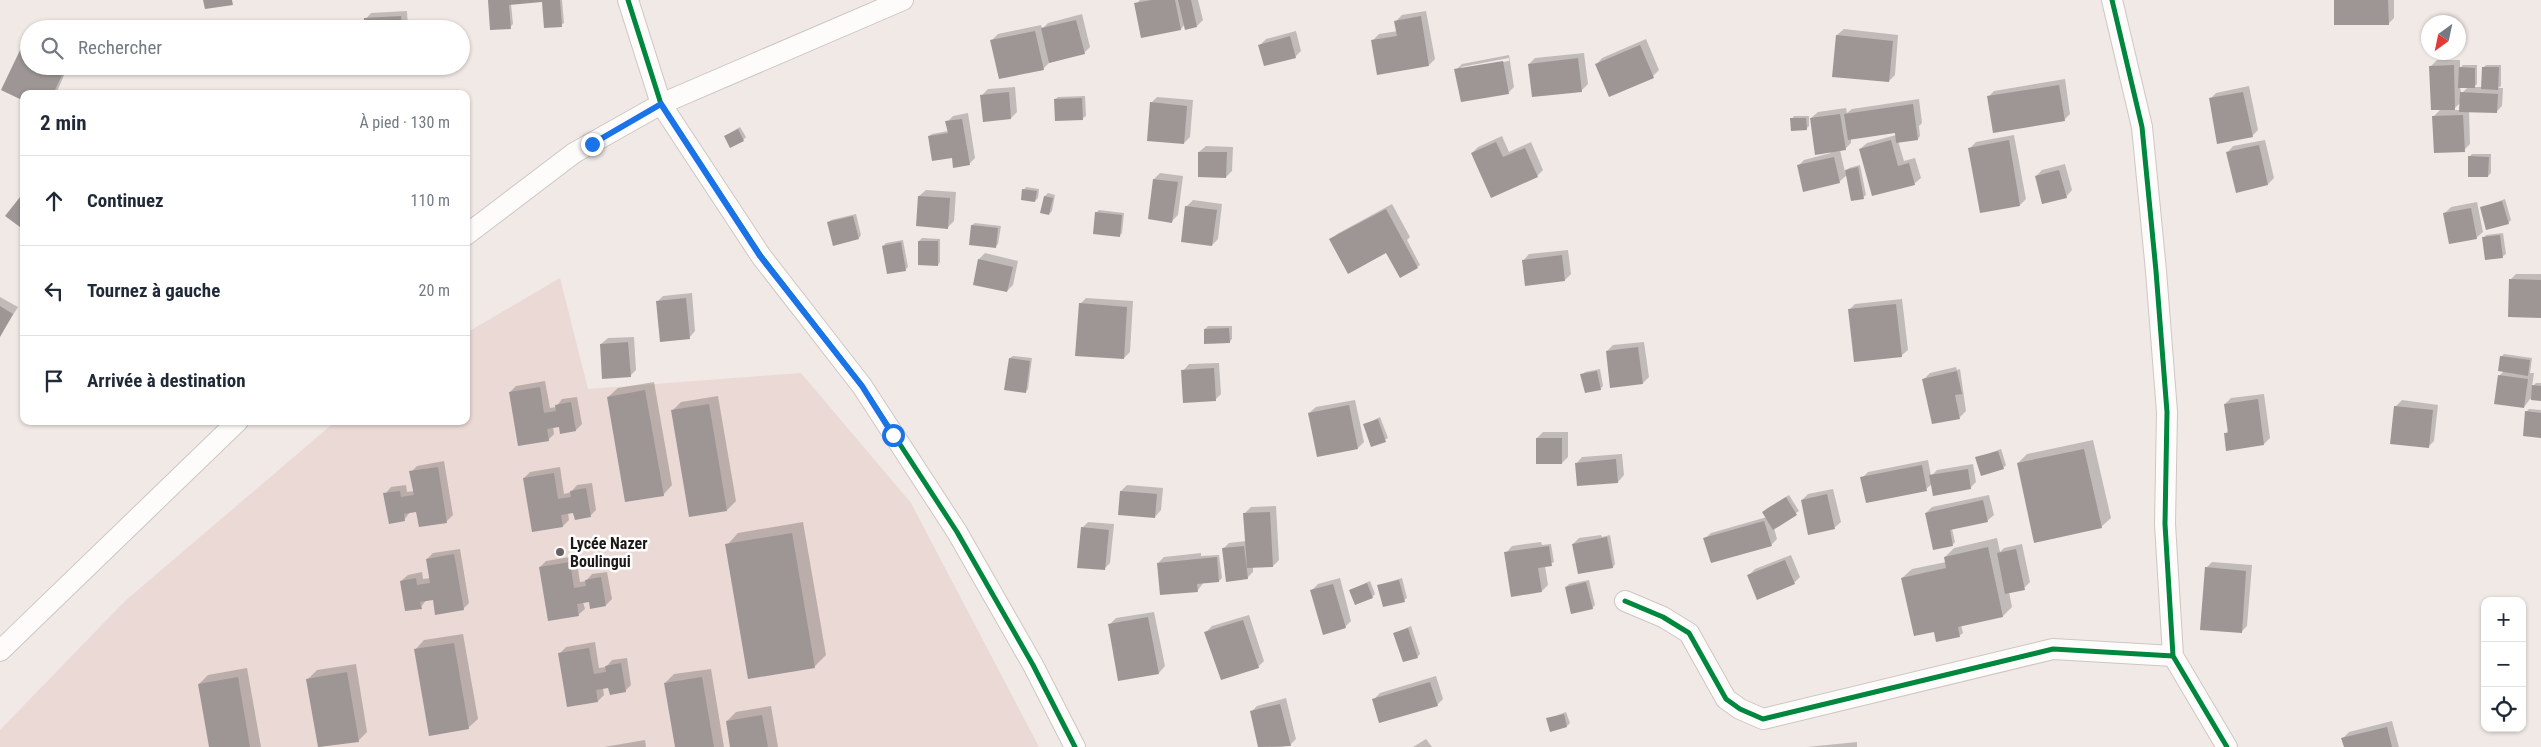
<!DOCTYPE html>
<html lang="fr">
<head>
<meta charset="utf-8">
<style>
	:root { --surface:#fff; --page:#f2f2f3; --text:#1f2937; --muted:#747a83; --line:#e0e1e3 }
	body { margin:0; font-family:"Roboto Condensed",sans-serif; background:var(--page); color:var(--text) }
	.controls { position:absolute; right:15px; bottom:15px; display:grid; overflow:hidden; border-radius:10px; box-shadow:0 1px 4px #0004 }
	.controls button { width:45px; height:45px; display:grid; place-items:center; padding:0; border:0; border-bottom:1px solid var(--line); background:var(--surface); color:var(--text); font:25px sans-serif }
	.compass { position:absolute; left:2421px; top:15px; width:45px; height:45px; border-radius:50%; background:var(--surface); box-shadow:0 1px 4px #0004; rotate:213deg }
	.stop { position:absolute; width:15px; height:15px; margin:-11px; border:4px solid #1a73e8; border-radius:50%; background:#fff }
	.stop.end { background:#1a73e8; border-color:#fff; box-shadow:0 1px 5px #0008 }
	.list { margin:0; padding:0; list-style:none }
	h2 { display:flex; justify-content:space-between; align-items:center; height:65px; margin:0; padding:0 20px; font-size:21px }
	h2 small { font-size:16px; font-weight:400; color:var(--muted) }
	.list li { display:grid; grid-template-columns:32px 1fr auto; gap:15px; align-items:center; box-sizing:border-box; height:90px; padding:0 20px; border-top:1px solid var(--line) }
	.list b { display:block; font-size:19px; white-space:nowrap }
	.list em { font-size:16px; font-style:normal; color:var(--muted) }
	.icon { flex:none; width:28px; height:28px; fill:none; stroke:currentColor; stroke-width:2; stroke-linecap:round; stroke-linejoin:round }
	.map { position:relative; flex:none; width:2541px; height:747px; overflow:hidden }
	.search { position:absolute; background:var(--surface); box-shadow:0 1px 4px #0004; left:20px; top:20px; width:450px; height:55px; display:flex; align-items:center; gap:12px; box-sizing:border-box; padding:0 18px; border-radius:28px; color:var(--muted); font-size:19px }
	.panel { position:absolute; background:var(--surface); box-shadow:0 1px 4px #0004; left:20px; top:90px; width:450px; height:335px; border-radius:10px }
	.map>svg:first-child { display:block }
</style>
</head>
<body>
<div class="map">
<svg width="2541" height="747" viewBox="0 0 2541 747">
	<rect width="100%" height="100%" fill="#f1e9e6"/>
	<path fill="#ead9d5" d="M560 278 588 389 801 373 911 503 1039 747H0V730L125 601 336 421H466V333Z"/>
	<path fill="#0003" fill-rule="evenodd" d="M489 0H562L564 23 561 25 543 1 511 4 513 24 510 27Z
		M1140 0H1198L1203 20 1197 26 1185 24 1181 29 1136 4Z
		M2335 0H2394V18L2388 24Z
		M407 11 408 29H321L327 22 365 20 371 13Z
		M1426 11 1435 59 1429 65 1373 40 1379 34 1398 31 1396 21 1402 15Z
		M1082 14 1090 47 1084 53 1049 63 1043 69 992 40 998 34 1041 25 1042 29 1048 23Z
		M1844 29 1898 35 1895 75 1889 81 1837 35Z
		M1296 31 1301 51 1295 57 1260 45 1266 39Z
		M1646 39 1659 70 1653 76 1596 65 1602 58Z
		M29 41V66H68L56 94H24L23 47Z
		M1584 53 1588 84 1582 90 1529 64 1535 58Z
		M1509 55 1514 87 1508 93 1456 70 1462 64ZM1509 58V61L1461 69V67Z
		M2437 60H2460V68L2463 65H2477V84L2474 87H2483V68L2486 65H2501V86L2498 88H2503L2502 106 2496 112 2469 111 2470 144 2464 150 2433 117 2441 109 2431 66ZM2460 86 2468 87 2461 94ZM2461 102V110H2453Z
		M2065 79 2070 114 2064 120 1988 97 1994 91Z
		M2249 86 2258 130 2252 136 2210 99 2216 93Z
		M1015 87 1017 112 1011 118 982 95 988 89Z
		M1085 96 1086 116 1083 118 1055 99 1058 97Z
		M1157 97 1193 100 1190 137 1184 143 1151 103Z
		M1919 99 1922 123 1919 126 1920 136 1918 139 1898 141 1904 161 1915 158 1921 178 1914 184 1860 149 1867 143 1896 135V132L1851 138V143L1845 149 1840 150 1845 172 1849 168 1860 165 1866 195 1863 197 1847 175 1839 182 1798 166 1804 160 1831 153 1811 118 1818 112 1846 108 1847 113 1852 109Z
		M968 113 975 158 969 164 952 157 929 136 932 134 948 131 947 122 953 116Z
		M1794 116H1809V126L1806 129 1792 119Z
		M740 127 746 137 743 140 725 136Z
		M2014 135 2026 199 2020 205 1970 148 1976 142Z
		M1502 136 1509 152 1531 142 1543 170 1537 176 1472 153 1478 147Z
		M2265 140 2274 178 2268 184 2227 153 2233 146Z
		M1206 146 1233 147 1232 171 1226 177 1199 152Z
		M2472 154H2491V173L2488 176 2469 157Z
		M2065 164 2072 190 2066 197 2036 176 2042 170Z
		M1160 173 1183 176 1178 215 1172 221 1154 179Z
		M1026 187 1039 189 1038 198 1035 201 1024 190Z
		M926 190 956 192 954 221 948 227 919 196Z
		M1048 193 1055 195 1052 211 1049 214 1045 196Z
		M2505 199 2511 220 2508 223 2481 208Z
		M1193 200 1222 204 1218 239 1212 245 1186 207Z
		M2477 202 2483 232 2476 238 2445 213 2451 207Z
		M1392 204 1410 237 1407 240 1420 265 1417 267 1387 252 1331 240 1337 234Z
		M1099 210 1124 213 1122 233 1119 236 1096 213Z
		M856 214 861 235 859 238 828 223 831 220Z
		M975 223 1001 226 998 244 995 247 972 225Z
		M2503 233 2506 254 2503 256 2486 258 2484 238 2486 235Z
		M922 238 940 239V262L938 265 919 241Z
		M903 240 908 267 905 270 883 246 886 243Z
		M1568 250 1571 274 1565 280 1523 261 1529 254Z
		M985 253 1018 261 1013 285 1007 291 979 259Z
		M2516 274H2541V317L2510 280Z
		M692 293 695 331 689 338 657 302 663 296Z
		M0 297 18 307 0 336Z
		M1086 298 1133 301 1130 352 1124 358 1080 304Z
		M1902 299 1908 350 1901 356 1849 310 1855 304Z
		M1208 326H1232V339L1229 342 1205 329Z
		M634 337 636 370 630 376 601 344 608 338Z
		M1644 342 1649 377 1643 383 1607 351 1613 345Z
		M2504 354 2532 358 2530 373H2534L2532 387 2536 383H2541V400L2530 399 2524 407 2496 402 2500 375 2504 371 2501 357Z
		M1013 356 1032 358 1028 389 1025 392 1010 358Z
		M1219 363 1221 394 1215 400 1183 371 1189 364Z
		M1956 367 1957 370 1960 369 1966 411 1960 417 1924 379 1930 373Z
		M1600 369 1603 386 1600 389 1582 375 1585 372Z
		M545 381 550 408 556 407 562 399 577 397 582 424 576 430 560 426 553 427 554 434 548 440 510 392 516 386Z
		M654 382 672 485 663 495 608 397 618 388Z
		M2264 394 2270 438 2264 444 2225 434 2229 430 2225 404 2231 398Z
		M718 396 736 501 727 510 672 411 681 402Z
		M1355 400 1364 442 1358 448 1309 413 1316 407Z
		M2402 400 2438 405 2434 441 2428 447 2395 407Z
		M2529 409 2541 410V436L2526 412Z
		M1380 417 1388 438 1372 446 1364 425Z
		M1543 432H1568V457L1562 463 1537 438Z
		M2093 440 2111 518 2101 527 2018 463 2027 454Z
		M2001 449 2006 465 2003 468 1977 458Z
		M1622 454 1624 475 1618 482 1576 464 1582 457Z
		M1928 460 1931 476 1937 470 1973 464 1976 482 1970 488 1932 484 1926 489 1862 478 1868 472Z
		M444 461 453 515 447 521 420 526 417 511 410 512 404 520 385 494 391 487 406 485 407 492 414 491 411 472 417 466Z
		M560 467 564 494 571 492 577 485 592 483 596 510 590 516 574 512 568 513 569 520 563 526 533 531 524 478 530 472Z
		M1127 485 1163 488 1161 510 1155 517 1121 491Z
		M1833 489 1841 522 1834 528 1802 500 1808 494Z
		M1789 495 1799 511 1774 528 1777 539 1771 545 1704 539 1711 533 1767 517 1764 512 1766 509Z
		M1989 495 1994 515 1987 521 1952 529 1955 542 1952 545 1926 513 1932 507Z
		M1276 506 1279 560 1273 566 1253 567V572L1247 578 1223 549 1229 543 1246 541 1245 513 1251 507Z
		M803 522 826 655 814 667 727 545 738 533Z
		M1088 522 1114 524 1110 563 1104 569 1082 528Z
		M1601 535 1602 537 1610 535 1615 564 1613 567 1573 544 1579 538Z
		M1997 538 2000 552 2004 548 2022 544 2030 582 2024 588 2009 592 2012 607 2003 616 1961 625 1963 633 1960 635 1937 640 1935 630 1902 578 1912 569 1946 562 1945 557 1954 548Z
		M1541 542 1542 545 1551 544 1554 562 1545 566 1548 585 1542 591 1506 553 1512 546Z
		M460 549 469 603 463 609 434 598 427 599 421 607 401 581 408 575 422 572 423 579 431 578 427 559 433 553Z
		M1201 553V556L1219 555 1222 578 1219 581 1204 582 1198 590 1158 563 1164 557Z
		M1791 555 1800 577 1794 583 1748 576 1755 569Z
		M576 556 580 582 586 581 592 574 607 572 612 599 606 605 590 601 583 602 585 609 578 615 540 567 546 561Z
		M2212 562 2252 565 2247 626 2241 632 2206 568Z
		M1340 578 1351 621 1345 627 1311 591 1318 584Z
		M1402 578 1407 598 1404 600 1379 585Z
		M1589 580 1595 605 1592 608 1566 587 1569 584Z
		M1370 581 1375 594 1372 597 1350 590Z
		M1154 612 1165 666 1159 673 1110 624 1116 618Z
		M1249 615 1264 661 1258 667 1206 632 1212 626Z
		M1411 626 1420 654 1417 657 1395 633Z
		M463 634 478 719 468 728 415 650 424 640Z
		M595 642 599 668 606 667 612 660 627 658 631 685 625 691 609 687 603 688 604 695 598 701 569 706 560 653 566 647Z
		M356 664 367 732 358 741 319 747 308 679 317 670Z
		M247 668 261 747H210L199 684 208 675Z
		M711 669 724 747H676L665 683 674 674Z
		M1436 676 1443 699 1437 705 1374 699 1380 693Z
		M1286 698 1296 739 1290 745 1281 747H1260L1251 712 1257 706Z
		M771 706 778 747H732L727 721 736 712Z
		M1566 712 1570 723 1567 726 1547 719Z
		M2392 721 2399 747H2345L2343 738 2349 732Z
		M1426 739 1432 747H1413Z
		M645 740 646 747H604Z
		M1857 742V747H1807Z"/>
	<path fill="#9d9695" d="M203 0H232L233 5 205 9Z
		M488 0H560L562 27 544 28 542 2 509 5 511 29 490 30Z
		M1152 0H1175L1181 30 1141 38 1134 3Z
		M1178 0H1191L1197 27 1185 30Z
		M2334 0H2388L2389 25H2334Z
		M401 16 402 29H329L364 25V18Z
		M1421 16 1429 66 1377 75 1371 40 1397 36 1394 21Z
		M1076 20 1085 54 1049 63 1041 28Z
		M1035 31 1044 70 999 79 990 40Z
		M1836 35 1893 41 1889 82 1832 77Z
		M1290 36 1296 58 1264 66 1258 45Z
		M1640 45 1654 78 1609 97 1595 64Z
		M22 46 29 49V66L66 67 53 94H24V101L1 90Z
		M1578 58 1582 92 1532 97 1528 64Z
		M1503 61 1509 94 1461 102 1454 69Z
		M2454 65 2455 110H2431L2429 66Z
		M2459 67 2475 68V88H2458Z
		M2482 67H2499L2498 90 2481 89Z
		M2059 85 2065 121 1993 133 1987 96Z
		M1009 92 1011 119 983 122 980 95Z
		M2243 92 2253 137 2217 144 2209 98Z
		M2460 92 2498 94 2497 113 2459 112Z
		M1082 98 1083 120 1055 121 1054 99Z
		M1150 102 1187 106 1184 144 1147 141Z
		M1913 104 1918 140 1896 143 1895 133 1848 140 1844 114Z
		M1840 114 1846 150 1815 155 1810 118Z
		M2463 115 2465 152 2434 153 2432 116Z
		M1790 118H1806L1807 130 1791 131Z
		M962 119 970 165 953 168 952 158 932 161 928 136 948 133 945 121Z
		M738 129 744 141 730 148 724 136Z
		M1891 140 1898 166 1909 163 1915 185 1872 196 1859 149Z
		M2009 140 2020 206 1980 213 1968 148Z
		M1496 142 1503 157 1525 148 1538 177 1491 198 1471 153Z
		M2259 145 2268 185 2236 193 2226 152Z
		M1198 152H1227L1226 178 1198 177Z
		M2468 156 2489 157 2488 177H2468Z
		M1834 157 1840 183 1803 192 1797 165Z
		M1858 167 1864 199 1851 201 1845 170Z
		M2059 170 2067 198 2042 204 2035 176Z
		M1153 179 1178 182 1172 223 1148 219Z
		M1022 189 1037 191 1035 202 1021 200Z
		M24 192V230L5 216Z
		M918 196 950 198 948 229 916 226Z
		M1044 196 1053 198 1049 215 1040 213Z
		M2502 201 2509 224 2486 230 2480 207Z
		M1185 206 1217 210 1212 246 1181 242Z
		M2471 208 2477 239 2449 244 2443 213Z
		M1386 209 1418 268 1400 278 1386 253 1348 274 1329 239Z
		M1095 212 1122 215 1120 237 1093 234Z
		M853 216 859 239 833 246 827 222Z
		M971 225 998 228 996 248 969 245Z
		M2500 235 2503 258 2485 260 2482 237Z
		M918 241H938V266L918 265Z
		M901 242 906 271 887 274 882 246Z
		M1562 255 1565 281 1525 286 1522 260Z
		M978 259 1013 267 1007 292 973 285Z
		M2509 279 2541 280V318L2508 317Z
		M686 298 690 339 660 342 656 301Z
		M1079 303 1127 307 1124 359 1075 356Z
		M1896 304 1902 357 1854 362 1848 309Z
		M0 306 13 314 0 337Z
		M1229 328 1230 343 1204 344V329Z
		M628 342 631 377 602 379 600 344Z
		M1638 347 1643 384 1610 388 1606 351Z
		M2500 356 2530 360 2528 376 2498 371Z
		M1009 358 1030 361 1026 393 1004 390Z
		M1214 368 1216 401 1183 403 1181 370Z
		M1597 371 1601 390 1585 393 1580 374Z
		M1957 371 1962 394 1955 395 1960 419 1932 424 1922 379Z
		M2498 375 2528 379 2524 408 2494 404Z
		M2532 385 2541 386V401L2531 400Z
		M540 387 544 413 556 411 555 405 571 402 576 431 560 434 559 427 547 429 549 441 518 446 509 392Z
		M645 390 664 496 625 502 607 397Z
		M2258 399 2264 445 2226 451 2224 433H2228L2224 404Z
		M709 404 727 511 689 517 671 410Z
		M1349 405 1358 449 1317 457 1308 413Z
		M2394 406 2433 410 2429 448 2390 444Z
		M2525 411 2541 413V438L2523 436Z
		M1378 419 1386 442 1371 447 1363 424Z
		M1536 438H1562V464H1536Z
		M2084 449 2102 528 2034 543 2017 463Z
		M1998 451 2004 469 1981 476 1975 457Z
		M1616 459 1618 483 1577 486 1575 463Z
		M1922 465 1927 491 1866 503 1860 477Z
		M438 467 447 523 419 527 416 512 404 514 405 521 389 524 383 493 400 491 401 497 414 495 409 471Z
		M1968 469 1971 489 1933 496 1929 475Z
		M554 473 558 499 571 497 570 491 586 488 591 517 575 520 573 513 561 515 563 527 532 532 523 478Z
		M1120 491 1157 494 1155 518 1118 515Z
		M1827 494 1835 529 1808 535 1801 500Z
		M1786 497 1797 515 1773 530 1762 512Z
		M1983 500 1988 522 1950 530 1953 546 1933 550 1925 513Z
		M1270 512 1273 567 1247 568 1243 513Z
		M1764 521 1772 546 1711 563 1703 538Z
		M1081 527 1109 530 1105 570 1077 568Z
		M792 533 815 668 748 679 725 544Z
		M1607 537 1613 568 1578 574 1572 544Z
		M1244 546 1248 579 1226 582 1222 548Z
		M1549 546 1552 566 1538 568 1542 592 1511 597 1504 552Z
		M1988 547 2003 617 1958 627 1960 637 1936 642 1934 632 1914 636 1901 578 1946 568 1944 557Z
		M2016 549 2025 590 2005 594 1997 553Z
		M454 554 464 610 435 615 433 600 420 602 422 609 405 611 400 581 416 578 417 585 430 583 426 559Z
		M1217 557 1219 582 1197 584 1198 592 1160 595 1157 563Z
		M1785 560 1795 584 1757 600 1747 575Z
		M570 562 574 588 586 586 585 580 601 577 606 606 590 609 589 602 577 604 579 616 548 621 539 567Z
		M2205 567 2246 571 2242 633 2200 630Z
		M1399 580 1405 602 1383 607 1377 585Z
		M1586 582 1593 609 1571 614 1565 587Z
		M1367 583 1373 598 1355 605 1349 590Z
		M1333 584 1346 628 1323 635 1310 590Z
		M1148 617 1159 674 1118 681 1108 624Z
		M1243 620 1259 668 1221 680 1204 632Z
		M1408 628 1418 658 1403 662 1393 633Z
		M454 643 469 729 429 736 414 649Z
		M589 648 594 674 606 672 605 666 621 663 626 692 610 695 608 688 596 690 598 702 567 707 558 653Z
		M347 672 359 742 318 747 306 679Z
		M238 677 250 747H209L198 684Z
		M702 677 714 747H675L664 683Z
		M1430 682 1438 706 1379 723 1372 699Z
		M1280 704 1291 746 1258 747 1250 711Z
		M1564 714 1567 727 1550 732 1546 718Z
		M762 715 768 747H730L726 721Z
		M2387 727 2392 747H2344L2341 738Z"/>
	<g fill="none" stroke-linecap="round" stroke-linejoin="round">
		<g stroke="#cdc6c4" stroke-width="22">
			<path id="minor" d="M628 0 661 104 761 256 862 386 957 532 1033 665 1075 747
				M2112 0 2142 127 2156 271 2167 412 2165 524 2173 656 2227 747
				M466 235 574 153 661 104 903 0
				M1625 601 1663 617 1689 633 1726 699 1740 709 1763 719 2053 649 2173 656
				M0 651 238 421"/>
		</g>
		<use href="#minor" stroke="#fdfcfb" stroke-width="20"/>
		<g stroke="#fff" stroke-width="8">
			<path id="cycleway" d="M628 0 661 104 761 256 862 386 957 532 1033 665 1075 747
				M2112 0 2142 127 2156 271 2167 412 2165 524 2173 656 2227 747
				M1625 601 1663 617 1689 633 1726 699 1740 709 1763 719 2053 649 2173 656"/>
		</g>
		<use href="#cycleway" stroke="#00873e" stroke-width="5"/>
	</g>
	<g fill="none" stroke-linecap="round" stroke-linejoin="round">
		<path stroke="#1a73e8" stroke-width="6" d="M592 144 661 104 760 256 862 386 893 435"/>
	</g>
	<circle fill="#68615f" stroke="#fff" stroke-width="2" cx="560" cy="552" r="5"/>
	<g text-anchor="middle" stroke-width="5" stroke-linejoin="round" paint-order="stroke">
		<g font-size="16" font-weight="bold" fill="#1e1817" stroke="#fff" text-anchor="start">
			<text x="570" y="549">Lycée Nazer<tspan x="570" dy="18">Boulingui</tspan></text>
		</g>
	</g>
</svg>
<div class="controls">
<button>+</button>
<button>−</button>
<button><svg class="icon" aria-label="locate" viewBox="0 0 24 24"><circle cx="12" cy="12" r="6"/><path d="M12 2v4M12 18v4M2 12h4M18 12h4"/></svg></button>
</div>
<svg class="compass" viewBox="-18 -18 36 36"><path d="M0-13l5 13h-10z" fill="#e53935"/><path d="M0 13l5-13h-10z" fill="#747a83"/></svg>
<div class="stop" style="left:893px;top:435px"></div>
<div class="stop end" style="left:592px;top:144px"></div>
<div class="search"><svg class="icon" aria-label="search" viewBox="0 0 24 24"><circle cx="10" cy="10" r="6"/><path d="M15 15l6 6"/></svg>Rechercher</div>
<section class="panel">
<h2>2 min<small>À pied · 130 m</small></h2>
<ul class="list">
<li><svg class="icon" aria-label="ahead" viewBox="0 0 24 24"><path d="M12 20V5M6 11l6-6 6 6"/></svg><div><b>Continuez</b></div><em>110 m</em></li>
<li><svg class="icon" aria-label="left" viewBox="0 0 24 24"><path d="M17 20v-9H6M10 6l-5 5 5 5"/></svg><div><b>Tournez à gauche</b></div><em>20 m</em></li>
<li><svg class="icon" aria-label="arrive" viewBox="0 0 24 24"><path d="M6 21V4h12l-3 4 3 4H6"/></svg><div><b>Arrivée à destination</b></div></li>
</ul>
</section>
</div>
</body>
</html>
